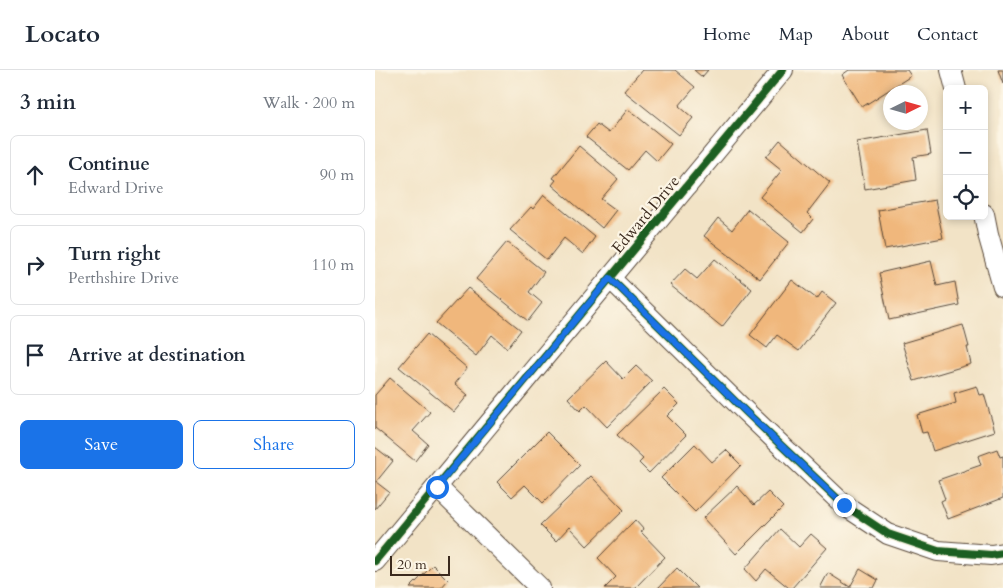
<!DOCTYPE html>
<html lang="en">
<head>
<meta charset="utf-8">
<style>
	:root { --surface:#fff; --page:#f6f6f7; --text:#1f2937; --muted:#747a83; --line:#e0e1e3; --accent:#1a73e8 }
	body { margin:0; font-family:Cardo,serif; background:var(--page); color:var(--text) }
	.controls { position:absolute; right:15px; top:15px; display:grid; overflow:hidden; border-radius:8px; box-shadow:0 2px 8px #0003 }
	.controls button { width:45px; height:45px; display:grid; place-items:center; padding:0; border:0; border-bottom:1px solid var(--line); background:var(--surface); color:var(--text); font:25px sans-serif }
	.compass { position:absolute; left:508px; top:15px; width:45px; height:45px; border-radius:50%; background:var(--surface); box-shadow:0 2px 8px #0003; rotate:85deg }
	.scale { position:absolute; left:15px; bottom:12px; width:60px; box-sizing:border-box; padding-left:5px; border:2px solid #3b2a1e; border-top:0; font-size:14px; line-height:18px; white-space:nowrap; color:#3b2a1e; -webkit-text-stroke:4px #fcf5e5; paint-order:stroke }
	.stop { position:absolute; width:15px; height:15px; margin:-11px; border:4px solid #1a73e8; border-radius:50%; background:#fff }
	.stop.end { background:#1a73e8; border-color:#fff; box-shadow:0 1px 5px #0008 }
	.list { margin:0; padding:0; list-style:none }
	h2 { display:flex; justify-content:space-between; align-items:center; height:65px; margin:0; padding:0 20px; font-size:21px }
	h2 small { font-size:16px; font-weight:400; color:var(--muted) }
	.list li { display:grid; grid-template-columns:32px 1fr auto; gap:15px; align-items:center; box-sizing:border-box; height:80px; margin:0 10px 10px; padding:0 10px; border:1px solid var(--line); border-radius:8px }
	.list b { display:block; font-size:19px; white-space:nowrap }
	.list p { margin:0; font-size:16px; white-space:nowrap; color:var(--muted) }
	.list em { font-size:16px; font-style:normal; color:var(--muted) }
	.actions { display:flex; gap:10px; padding:15px 20px }
	.actions a { flex:1; padding:11px 0; border:1px solid var(--accent); border-radius:8px; text-align:center; font-size:18px; color:var(--accent) }
	.actions .main { background:var(--accent); color:#fff }
	.icon { flex:none; width:28px; height:28px; fill:none; stroke:currentColor; stroke-width:2; stroke-linecap:round; stroke-linejoin:round }
	.map { position:relative; flex:none; width:628px; height:518px; overflow:hidden }
	header { display:flex; align-items:center; gap:30px; box-sizing:border-box; height:70px; padding:0 25px; background:var(--surface); border-bottom:1px solid var(--line) }
	header strong { font-size:24px }
	nav { display:flex; gap:28px; margin-inline-start:auto; font-size:18px }
	main { display:flex }
	aside { flex:1; background:var(--surface) }
	.map>svg:first-child { display:block }
</style>
</head>
<body>
<header>
<strong>Locato</strong>
<nav><a>Home</a><a>Map</a><a>About</a><a>Contact</a></nav>
</header>
<main>
<aside>
<h2>3 min<small>Walk · 200 m</small></h2>
<ul class="list">
<li><svg class="icon" aria-label="ahead" viewBox="0 0 24 24"><path d="M12 20V5M6 11l6-6 6 6"/></svg><div><b>Continue</b><p>Edward Drive</p></div><em>90 m</em></li>
<li><svg class="icon" aria-label="right" viewBox="0 0 24 24"><path d="M7 20v-9h11M14 6l5 5-5 5"/></svg><div><b>Turn right</b><p>Perthshire Drive</p></div><em>110 m</em></li>
<li><svg class="icon" aria-label="arrive" viewBox="0 0 24 24"><path d="M6 21V4h12l-3 4 3 4H6"/></svg><div><b>Arrive at destination</b></div></li>
</ul>
<div class="actions"><a class="main">Save</a><a>Share</a></div>
</aside>
<div class="map">
<svg width="628" height="518" viewBox="0 0 628 518">
	<rect width="100%" height="100%" fill="#fcf5e5"/>
	<filter id="ink" filterUnits="userSpaceOnUse"><feTurbulence type="fractalNoise" baseFrequency=".02" numOctaves="2"/><feDisplacementMap in="SourceGraphic" scale="10" xChannelSelector="R" yChannelSelector="G"/><feConvolveMatrix kernelMatrix="1 2 1 2 8 2 1 2 1" color-interpolation-filters="sRGB"/></filter>
	<filter id="wash" filterUnits="userSpaceOnUse"><feTurbulence type="fractalNoise" baseFrequency=".0096" numOctaves="4" result="noise"/><feDisplacementMap in="SourceGraphic" scale="20" xChannelSelector="R" yChannelSelector="G"/><feGaussianBlur stdDeviation="1.12" result="paint"/><feColorMatrix in="noise" values="0 0 0 0 0 0 0 0 0 0 0 0 0 0 0 0 0 1.4 0 .05"/><feComposite in="paint" operator="in"/></filter>
	<g filter="url(#wash)">
		<rect width="100%" height="100%" fill="#f2e3c6"/>
		<g id="blocks">
			<path fill="#f0b77b" d="M267 0H300L320 17 304 36 318 48 304 65 249 21Z
				M319 0H333L327 7Z
				M474 0H532L536 6 487 37 467 5Z
				M623 0H628V14Z
				M253 39 296 74 282 91 270 80 253 100 211 67 222 54 234 63Z
				M552 60 556 84 538 87 541 110 490 119 482 72Z
				M405 70 455 113 432 143 438 149 428 162 385 127 407 100 391 87Z
				M204 76 243 109 226 129 241 140 227 158 177 115 181 110 178 108Z
				M169 125 220 167 208 184 189 168 172 190 135 160 156 137 158 139Z
				M560 130 568 168 510 179 503 140Z
				M373 139 414 172 385 209 329 166 343 148 357 160Z
				M132 172 169 202 154 222 167 233 153 251 101 209Z
				M340 189 377 219 347 257 295 215 310 199 322 209Z
				M556 191 562 216 580 212 584 235 514 250 504 203Z
				M417 210 442 229 447 222 461 233 424 281 402 265 392 278 375 265Z
				M93 218 146 260 132 278 117 265 101 286 61 253Z
				M588 255 594 277H592L596 294 539 311 527 273Z
				M52 264 92 298 80 314 93 325 79 342 24 297Z
				M231 291 248 309 261 296 277 311 232 357 211 335 205 341 193 328Z
				M15 308 55 342 38 361 53 374 40 391 0 358V325Z
				M602 316 605 325 609 324 620 361 558 381 552 362 547 363 542 345 581 333 579 323Z
				M289 319 304 334 292 346 311 365 274 403 264 393 268 389 242 365Z
				M172 362 205 395 168 433 150 415 137 427 122 412Z
				M320 374 337 392 351 380 366 395 320 442 286 408Z
				M0 377 18 391 1 412 14 422 0 439Z
				M622 379 625 387 628 386V428L573 449 566 431 570 429 563 410 606 395 603 386Z
				M216 406 249 440 212 476 194 457 181 471 165 455Z
				M362 416 379 435 393 422 408 437 361 484 328 448Z
				M260 450 269 460 266 462 290 487 260 518H230L241 507 223 488Z
				M405 459 424 477 436 464 452 478 417 518H414L391 499 381 511 370 499Z
				M58 495 73 510 66 518H35Z
				M302 498 322 518H283Z
				M485 499 503 510 499 518H445L453 503 475 517Z"/>
		</g>
	</g>
	<g filter="url(#ink)">
		<use href="#blocks" fill-opacity="0" stroke="#564637" stroke-width="1"/>
		<g fill="none" stroke-linecap="round" stroke-linejoin="round">
			<g stroke="#564637" stroke-width="22">
				<path id="minor" d="M576 0 581 19
					M609 144 613 164 628 217
					M235 208 371 342 469 435 513 464 563 481 616 485 628 483
					M62 417 165 518
					M0 491 408 0"/>
			</g>
			<use href="#minor" stroke="#fff" stroke-width="20"/>
			<g stroke="#fcf5e5" stroke-width="11">
				<path id="cycleway" d="M235 208 371 342 469 435 513 464 563 481 616 485 628 483
					M0 491 408 0"/>
			</g>
			<use href="#cycleway" stroke="#1b5e20" stroke-width="8"/>
		</g>
	</g>
	<g fill="none" stroke-linecap="round" stroke-linejoin="round" filter="url(#ink)">
		<path stroke="#1a73e8" stroke-width="6" d="M62 417 235 208 371 342 469 435"/>
	</g>
	<g text-anchor="middle" stroke-width="4.5" stroke-linejoin="round" paint-order="stroke">
		<g font-size="16" fill="#3b2a1e" stroke="#fcf5e5">
			<text transform="translate(270 144) rotate(-50)" y="6">Edward Drive</text>
		</g>
	</g>
</svg>
<div class="controls">
<button>+</button>
<button>−</button>
<button><svg class="icon" aria-label="locate" viewBox="0 0 24 24"><circle cx="12" cy="12" r="6"/><path d="M12 2v4M12 18v4M2 12h4M18 12h4"/></svg></button>
</div>
<svg class="compass" viewBox="-18 -18 36 36"><path d="M0-13l5 13h-10z" fill="#e53935"/><path d="M0 13l5-13h-10z" fill="#747a83"/></svg>
<div class="scale">20 m</div>
<div class="stop" style="left:62px;top:417px"></div>
<div class="stop end" style="left:469px;top:435px"></div>
</div>
</main>
</body>
</html>
